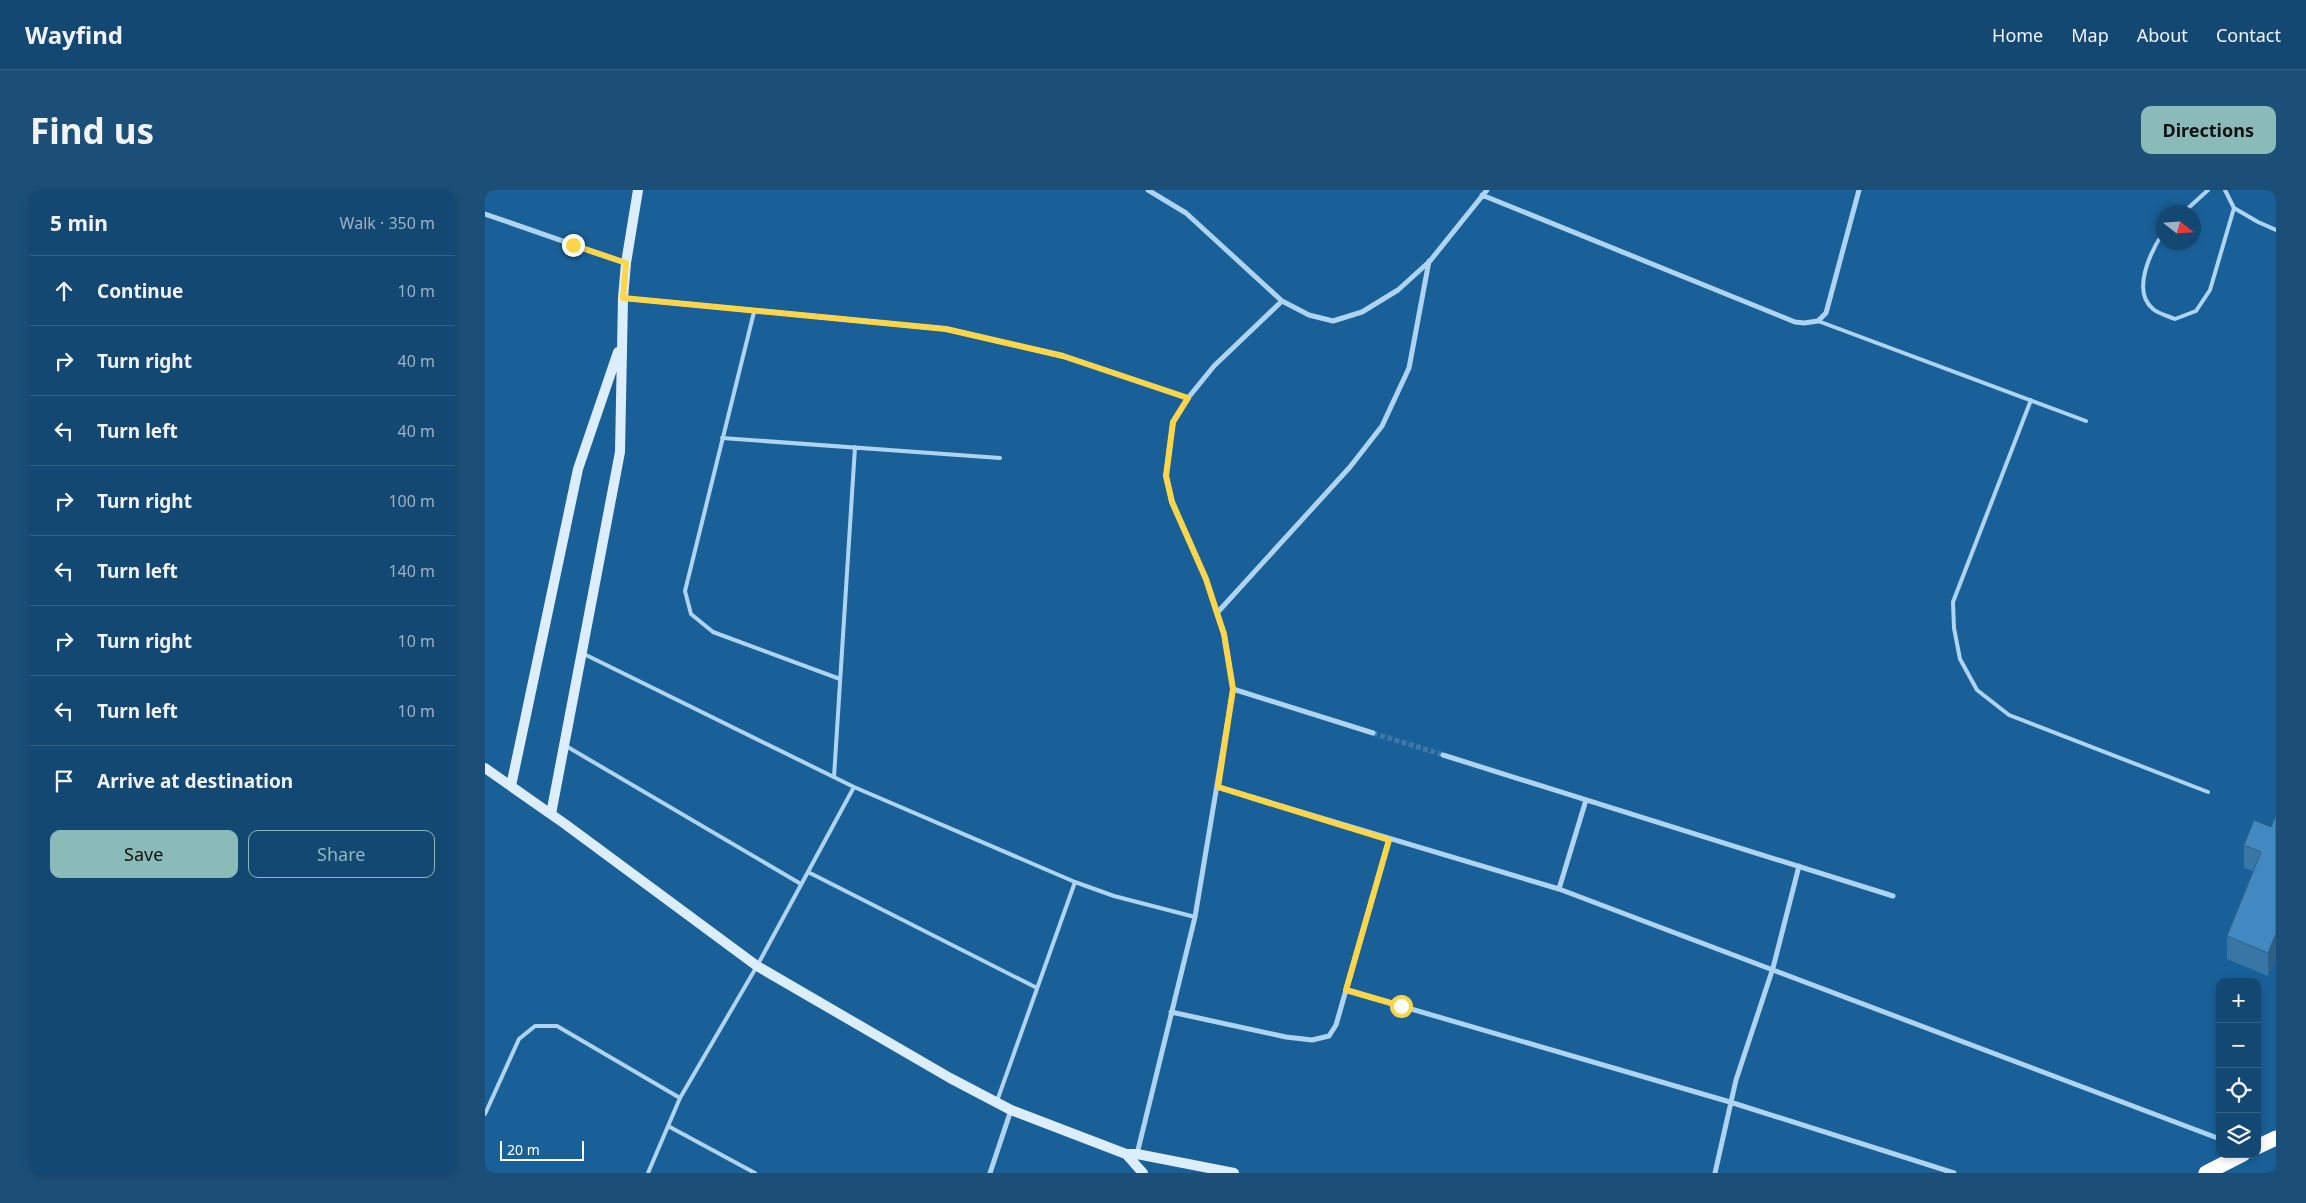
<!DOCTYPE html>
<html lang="en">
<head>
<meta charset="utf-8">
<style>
	:root { --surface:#134873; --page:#1c4f78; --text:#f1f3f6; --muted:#9db2c4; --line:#326085; --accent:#8bbbb9 }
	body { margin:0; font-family:"Noto Sans",sans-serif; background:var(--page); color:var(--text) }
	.controls { position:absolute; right:15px; bottom:15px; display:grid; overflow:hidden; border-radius:10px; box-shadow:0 2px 8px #0003 }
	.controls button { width:45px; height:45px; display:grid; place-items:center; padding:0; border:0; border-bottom:1px solid var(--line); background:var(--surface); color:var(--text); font:25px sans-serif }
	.compass { position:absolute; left:1671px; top:15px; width:45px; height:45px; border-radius:50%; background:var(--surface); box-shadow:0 2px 8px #0003; rotate:107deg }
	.scale { position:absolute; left:15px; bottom:12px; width:84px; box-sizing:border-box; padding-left:5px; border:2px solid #fff; border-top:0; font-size:14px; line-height:18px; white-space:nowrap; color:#fff; -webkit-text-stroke:4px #196099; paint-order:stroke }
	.stop { position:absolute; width:15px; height:15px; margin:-11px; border:4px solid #ffd54a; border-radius:50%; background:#fff }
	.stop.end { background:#ffd54a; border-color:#fff; box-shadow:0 1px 5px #0008 }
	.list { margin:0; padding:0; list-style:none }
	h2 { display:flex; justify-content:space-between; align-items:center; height:65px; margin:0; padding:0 20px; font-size:21px }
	h2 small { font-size:16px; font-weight:400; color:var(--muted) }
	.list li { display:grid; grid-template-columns:32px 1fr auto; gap:15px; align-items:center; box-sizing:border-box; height:70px; padding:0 20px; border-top:1px solid var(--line) }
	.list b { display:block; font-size:19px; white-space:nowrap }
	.list em { font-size:16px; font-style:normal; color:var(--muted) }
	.actions { display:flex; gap:10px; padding:15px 20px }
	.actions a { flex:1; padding:11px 0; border:1px solid var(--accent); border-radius:10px; text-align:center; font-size:18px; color:var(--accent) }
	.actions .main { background:var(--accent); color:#111 }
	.icon { flex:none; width:28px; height:28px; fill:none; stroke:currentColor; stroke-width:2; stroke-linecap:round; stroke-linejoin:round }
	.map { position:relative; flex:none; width:1791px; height:983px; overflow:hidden; border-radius:10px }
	header { display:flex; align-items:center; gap:30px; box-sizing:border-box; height:70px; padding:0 25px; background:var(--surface); border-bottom:1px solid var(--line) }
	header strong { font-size:24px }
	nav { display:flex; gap:28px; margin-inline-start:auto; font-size:18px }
	.intro { display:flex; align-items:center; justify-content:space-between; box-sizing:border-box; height:120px; padding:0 30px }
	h1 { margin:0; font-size:35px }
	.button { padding:12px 22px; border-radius:10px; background:var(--accent); color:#111; font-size:18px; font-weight:700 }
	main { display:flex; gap:30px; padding:0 30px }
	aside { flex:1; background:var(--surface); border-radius:10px; box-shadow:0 2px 8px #0003 }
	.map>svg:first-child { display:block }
</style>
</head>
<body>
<header>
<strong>Wayfind</strong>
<nav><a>Home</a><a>Map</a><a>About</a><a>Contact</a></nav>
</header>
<div class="intro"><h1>Find us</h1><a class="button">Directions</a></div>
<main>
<aside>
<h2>5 min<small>Walk · 350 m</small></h2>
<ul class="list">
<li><svg class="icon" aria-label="ahead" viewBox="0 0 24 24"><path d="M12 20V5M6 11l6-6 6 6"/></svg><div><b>Continue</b></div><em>10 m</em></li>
<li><svg class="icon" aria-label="right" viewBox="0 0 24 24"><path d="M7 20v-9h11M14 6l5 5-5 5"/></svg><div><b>Turn right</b></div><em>40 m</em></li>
<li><svg class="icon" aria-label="left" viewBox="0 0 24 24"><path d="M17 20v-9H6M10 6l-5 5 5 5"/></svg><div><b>Turn left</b></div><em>40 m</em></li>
<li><svg class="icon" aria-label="right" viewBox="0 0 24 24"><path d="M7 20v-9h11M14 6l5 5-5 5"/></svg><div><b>Turn right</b></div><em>100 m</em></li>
<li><svg class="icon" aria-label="left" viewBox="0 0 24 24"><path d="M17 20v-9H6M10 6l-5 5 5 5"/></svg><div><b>Turn left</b></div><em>140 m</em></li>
<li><svg class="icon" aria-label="right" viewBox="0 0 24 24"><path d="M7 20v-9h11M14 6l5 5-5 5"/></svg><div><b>Turn right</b></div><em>10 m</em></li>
<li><svg class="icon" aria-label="left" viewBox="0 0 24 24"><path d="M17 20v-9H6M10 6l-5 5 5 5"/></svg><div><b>Turn left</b></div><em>10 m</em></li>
<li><svg class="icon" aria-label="arrive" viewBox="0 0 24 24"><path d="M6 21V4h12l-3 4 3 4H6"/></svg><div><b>Arrive at destination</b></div></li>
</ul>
<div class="actions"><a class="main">Save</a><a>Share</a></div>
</aside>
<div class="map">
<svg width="1791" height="983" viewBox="0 0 1791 983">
	<rect width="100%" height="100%" fill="#196099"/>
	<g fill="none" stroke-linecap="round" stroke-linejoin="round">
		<path stroke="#3c78a8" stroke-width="5" stroke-dasharray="5 2.5" stroke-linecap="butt" d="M888 543 958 565"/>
		<path stroke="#aed4f1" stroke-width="4" d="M1740 0 1749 18 1773 32 1791 40
			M1699 22 1723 0
			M1678 43C1666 61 1646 101 1668 119 1674 124 1683 126 1690 129L1711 121 1725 100 1749 18
			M269 122 200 401 206 424 228 442 355 489
			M1333 131 1601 231
			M1546 210 1468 412 1469 438 1475 469 1492 500 1524 525 1723 602
			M237 248 515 268
			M97 463 369 597 590 692 629 706 710 727
			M81 556 316 694
			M349 587 370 257
			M323 682 552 798
			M512 911 590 692
			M0 924 34 849 50 836H72L195 908
			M183 936 270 983
			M163 983 195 908 272 776 369 597"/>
		<path stroke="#aed4f1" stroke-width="5" d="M663 0 701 23 797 111 824 125 848 131 877 122 913 100 945 71 1002 0
			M997 5 1310 132 1319 133 1333 131 1341 123 1374 0
			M0 24 141 73
			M138 108 461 139 578 166 703 208
			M732 423 865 277 897 236 924 178 944 71
			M748 499 888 543
			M958 565 1408 706
			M733 597 1074 699 1735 949
			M1074 699 1101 610
			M861 800 1245 912 1469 983
			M686 822 801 847 827 850 844 846 851 835 904 650
			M652 964 710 727 748 499 739 444 721 389 687 312 681 285 688 232 703 208 729 176 797 111
			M505 983 526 920
			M1230 983 1251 890 1288 778 1314 676"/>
		<path stroke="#dceefc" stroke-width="10" d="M0 578 80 634 272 776 465 888 526 920 641 964H652L749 983
			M26 596 93 279 133 162
			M66 624 135 262 138 108 141 73 153 0
			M641 964 658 983"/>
		<path stroke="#fff" stroke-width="15" d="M1772 957 1791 948
			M1721 983 1758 964"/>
	</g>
	<path fill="#3876a5" d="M1791 625V766L1783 786 1742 769V746L1768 681 1759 678V655L1786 637Z"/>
	<path fill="#2e6086" d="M1791 743V766L1783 786V763Z"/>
	<path fill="#4189c0" stroke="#2e6086" d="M1791 625V743L1783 763 1742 746 1776 662 1759 655 1769 630 1786 637Z"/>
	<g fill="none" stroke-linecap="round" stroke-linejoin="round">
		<path stroke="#ffd54a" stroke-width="6" d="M88 55 141 73 138 108 461 139 578 166 703 208 688 232 681 286 687 312 721 389 732 423 739 444 748 499 733 597 904 650 861 800 916 816"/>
	</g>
</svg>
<div class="controls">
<button>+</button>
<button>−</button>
<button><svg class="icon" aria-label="locate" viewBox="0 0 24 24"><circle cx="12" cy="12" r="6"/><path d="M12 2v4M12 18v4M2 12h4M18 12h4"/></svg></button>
<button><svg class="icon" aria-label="layers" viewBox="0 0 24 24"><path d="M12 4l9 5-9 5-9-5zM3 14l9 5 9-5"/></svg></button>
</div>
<svg class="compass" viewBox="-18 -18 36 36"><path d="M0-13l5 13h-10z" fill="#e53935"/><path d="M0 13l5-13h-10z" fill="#9db2c4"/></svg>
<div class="scale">20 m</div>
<div class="stop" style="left:916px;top:816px"></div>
<div class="stop end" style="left:88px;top:55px"></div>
</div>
</main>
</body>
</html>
